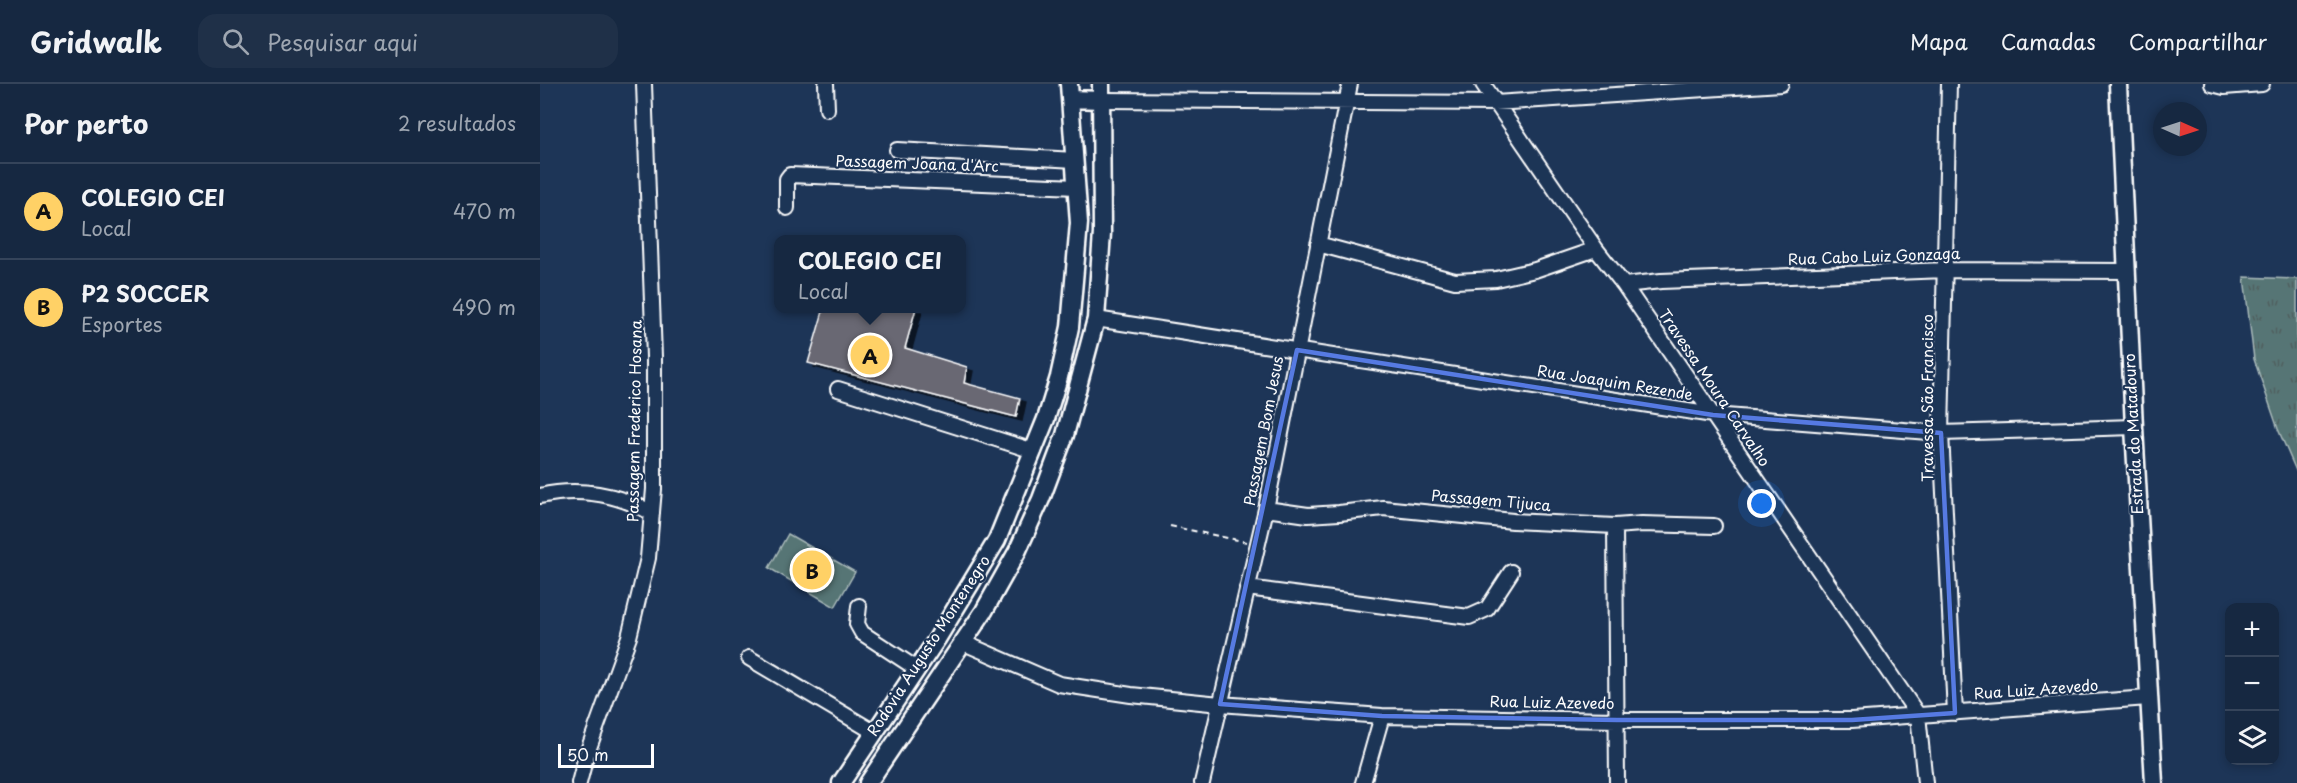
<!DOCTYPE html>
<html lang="pt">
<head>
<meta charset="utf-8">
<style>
	:root { --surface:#162841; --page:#1f3048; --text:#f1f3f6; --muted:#9ea6b1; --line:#35445a; --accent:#ffd166 }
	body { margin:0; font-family:"Playpen Sans",sans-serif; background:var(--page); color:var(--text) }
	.controls { position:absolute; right:18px; bottom:18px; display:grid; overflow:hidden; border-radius:12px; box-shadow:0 3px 9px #0003 }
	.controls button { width:54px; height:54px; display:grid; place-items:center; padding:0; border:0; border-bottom:2px solid var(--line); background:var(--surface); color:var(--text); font:30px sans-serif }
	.compass { position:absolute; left:1613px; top:18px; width:54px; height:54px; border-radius:50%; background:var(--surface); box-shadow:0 3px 9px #0003; rotate:93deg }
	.scale { position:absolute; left:18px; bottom:15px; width:96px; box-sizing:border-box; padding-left:6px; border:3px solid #fff; border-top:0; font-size:16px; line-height:21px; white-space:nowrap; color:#fff; -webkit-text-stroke:4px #1d3557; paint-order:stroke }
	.you { position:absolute; left:1222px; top:420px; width:21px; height:21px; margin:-15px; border:4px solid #fff; border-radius:50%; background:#1a73e8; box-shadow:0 0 0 9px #1a73e833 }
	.badge { display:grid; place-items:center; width:39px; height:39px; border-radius:50%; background:var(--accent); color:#111; font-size:20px; font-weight:700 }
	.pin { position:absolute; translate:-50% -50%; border:3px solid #fff; box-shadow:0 2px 6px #0006 }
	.popup { position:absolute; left:234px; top:151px; width:192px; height:78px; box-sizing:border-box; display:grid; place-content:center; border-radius:12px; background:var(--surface); filter:drop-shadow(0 2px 4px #0005); font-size:20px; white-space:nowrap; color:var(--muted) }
	.popup b { font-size:22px; color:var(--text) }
	.popup::after { content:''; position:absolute; left:50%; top:100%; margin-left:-12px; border:12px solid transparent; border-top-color:var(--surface) }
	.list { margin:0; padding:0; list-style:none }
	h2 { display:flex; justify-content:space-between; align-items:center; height:78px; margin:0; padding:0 24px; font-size:26px }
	h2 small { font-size:20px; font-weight:400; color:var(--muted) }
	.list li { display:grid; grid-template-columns:39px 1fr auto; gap:18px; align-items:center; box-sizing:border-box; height:96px; padding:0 24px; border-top:2px solid var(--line) }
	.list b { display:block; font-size:22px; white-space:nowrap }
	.list p { margin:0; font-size:20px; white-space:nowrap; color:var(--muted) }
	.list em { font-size:20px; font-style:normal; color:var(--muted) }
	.icon { flex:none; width:33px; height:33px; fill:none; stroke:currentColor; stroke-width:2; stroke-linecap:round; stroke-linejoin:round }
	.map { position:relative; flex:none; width:1757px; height:699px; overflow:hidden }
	header { display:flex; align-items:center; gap:36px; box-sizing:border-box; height:84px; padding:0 30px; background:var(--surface); border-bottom:2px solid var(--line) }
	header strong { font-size:28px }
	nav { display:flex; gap:33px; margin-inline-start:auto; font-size:21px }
	.search { width:420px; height:54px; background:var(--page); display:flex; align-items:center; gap:15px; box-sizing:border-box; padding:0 21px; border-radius:18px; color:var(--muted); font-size:22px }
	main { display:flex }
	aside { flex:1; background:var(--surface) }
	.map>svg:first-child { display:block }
</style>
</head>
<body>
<header>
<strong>Gridwalk</strong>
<div class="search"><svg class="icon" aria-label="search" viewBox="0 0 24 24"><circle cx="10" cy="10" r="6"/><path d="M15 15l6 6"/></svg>Pesquisar aqui</div>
<nav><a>Mapa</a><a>Camadas</a><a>Compartilhar</a></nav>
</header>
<main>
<aside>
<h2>Por perto<small>2 resultados</small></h2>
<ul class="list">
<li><span class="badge">A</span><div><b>COLEGIO CEI</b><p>Local</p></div><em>470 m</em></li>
<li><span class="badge">B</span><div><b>P2 SOCCER</b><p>Esportes</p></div><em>490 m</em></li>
</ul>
</aside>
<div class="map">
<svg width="1757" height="699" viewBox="0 0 1757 699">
	<defs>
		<pattern id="grass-tufts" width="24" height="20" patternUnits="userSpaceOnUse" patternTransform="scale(1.5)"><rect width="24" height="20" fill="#567574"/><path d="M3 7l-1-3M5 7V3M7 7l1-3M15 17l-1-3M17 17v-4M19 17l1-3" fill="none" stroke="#505e5e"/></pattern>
		<filter id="shadow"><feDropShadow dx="6" dy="4" stdDeviation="0" flood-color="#0009"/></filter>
	</defs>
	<rect width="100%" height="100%" fill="#1d3557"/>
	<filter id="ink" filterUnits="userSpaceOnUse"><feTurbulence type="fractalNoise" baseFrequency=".0167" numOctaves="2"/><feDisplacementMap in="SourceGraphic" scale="12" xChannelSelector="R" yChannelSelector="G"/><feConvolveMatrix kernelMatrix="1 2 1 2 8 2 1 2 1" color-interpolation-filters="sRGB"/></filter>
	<g filter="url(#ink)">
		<path fill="url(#grass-tufts)" stroke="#aababa" stroke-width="1.5" d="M1704 193 1757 195V389L1738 345 1714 275Z"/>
		<path fill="#567574" stroke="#aababa" stroke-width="1.5" d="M248 450 315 488 295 523 229 484Z"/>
		<path fill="#696773" stroke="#fff" stroke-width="1.5" filter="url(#shadow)" d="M284 224H376L365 264 427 283 424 299 480 314 476 333 268 279Z"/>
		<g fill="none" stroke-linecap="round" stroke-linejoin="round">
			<g stroke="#fff" stroke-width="18">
				<path id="minor" d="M286 0 287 25
					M943 0 1056 165 1084 201 1378 631 1385 699
					M1409 0 1401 349 1415 629
					M1672 0 1684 3 1722 0
					M562 16 955 19 1241 0
					M357 66 535 76
					M247 124V95L250 91 537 103
					M778 160 915 197 956 195 995 186 1056 165
					M1084 201 1121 197 1406 186 1586 187
					M556 235 1173 331 1401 349 1594 343
					M298 305 494 367
					M0 412C39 403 78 410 112 429
					M726 425 768 431 799 429 843 424 973 437 1075 442 1102 440 1174 442
					M1075 442 1077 699
					M707 504 929 533 947 525 971 488
					M319 522 317 540 322 549 377 585
					M424 559 519 600 591 611 680 620 842 632 1077 636H1312L1608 614
					M209 574 334 648
					M39 699 46 672 89 553 108 474 114 405V273L104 0
					M662 699 726 425 810 0
					M823 699 842 632"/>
			</g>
			<g stroke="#fff" stroke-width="21">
				<path id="major" d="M1578 0 1594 343 1614 699
					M530 15 562 16
					M301 699 397 555 457 456 506 335 519 293 530 243 539 139 529 0
					M328 699 444 527 477 468 501 415 525 351 556 235 562 149 561 0"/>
			</g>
			<path stroke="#fff" stroke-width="2" stroke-dasharray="6 4.5" stroke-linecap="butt" d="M630 442 707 458"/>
			<use href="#minor" stroke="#1d3557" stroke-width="14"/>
			<use href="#major" stroke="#1d3557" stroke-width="16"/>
		</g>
	</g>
	<path fill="none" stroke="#567ae2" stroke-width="4.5" stroke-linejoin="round" d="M757 266 1173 331 1401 349 1415 629 1312 636H1077L842 632 680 620Z"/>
	<g text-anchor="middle" stroke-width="4.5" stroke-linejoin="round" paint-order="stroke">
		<g font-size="15" fill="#fff" stroke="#1d3557">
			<text transform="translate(377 80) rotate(2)" y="5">Passagem Joana d'Arc</text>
			<text transform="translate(1334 173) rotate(-2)" y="5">Rua Cabo Luiz Gonzaga</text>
			<text transform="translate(1075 299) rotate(9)" y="5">Rua Joaquim Rezende</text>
			<text transform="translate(1174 304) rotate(56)" y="5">Travessa Moura Carvalho</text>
			<text transform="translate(1388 314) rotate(-90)" y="5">Travessa São Francisco</text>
			<text transform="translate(95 337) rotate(-89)" y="5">Passagem Frederico Hosana</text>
			<text transform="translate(724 347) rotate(-79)" y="5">Passagem Bom Jesus</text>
			<text transform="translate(1594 350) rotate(-93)" y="5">Estrada do Matadouro</text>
			<text transform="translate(951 417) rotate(5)" y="5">Passagem Tijuca</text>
			<text transform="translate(389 562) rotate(-57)" y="5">Rodovia Augusto Montenegro</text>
			<text transform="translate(1496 606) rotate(-4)" y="5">Rua Luiz Azevedo</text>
			<text transform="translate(1012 619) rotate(1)" y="5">Rua Luiz Azevedo</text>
		</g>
	</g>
</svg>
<div class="controls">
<button>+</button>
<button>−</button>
<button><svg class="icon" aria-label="layers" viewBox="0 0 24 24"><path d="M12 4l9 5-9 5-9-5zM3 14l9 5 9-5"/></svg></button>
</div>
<svg class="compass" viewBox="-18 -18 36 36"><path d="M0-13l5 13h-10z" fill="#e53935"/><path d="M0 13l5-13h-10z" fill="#9ea6b1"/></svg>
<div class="scale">50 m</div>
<div class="you"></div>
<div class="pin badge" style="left:330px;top:271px">A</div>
<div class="popup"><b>COLEGIO CEI</b>Local</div>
<div class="pin badge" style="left:272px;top:486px">B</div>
</div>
</main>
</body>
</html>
